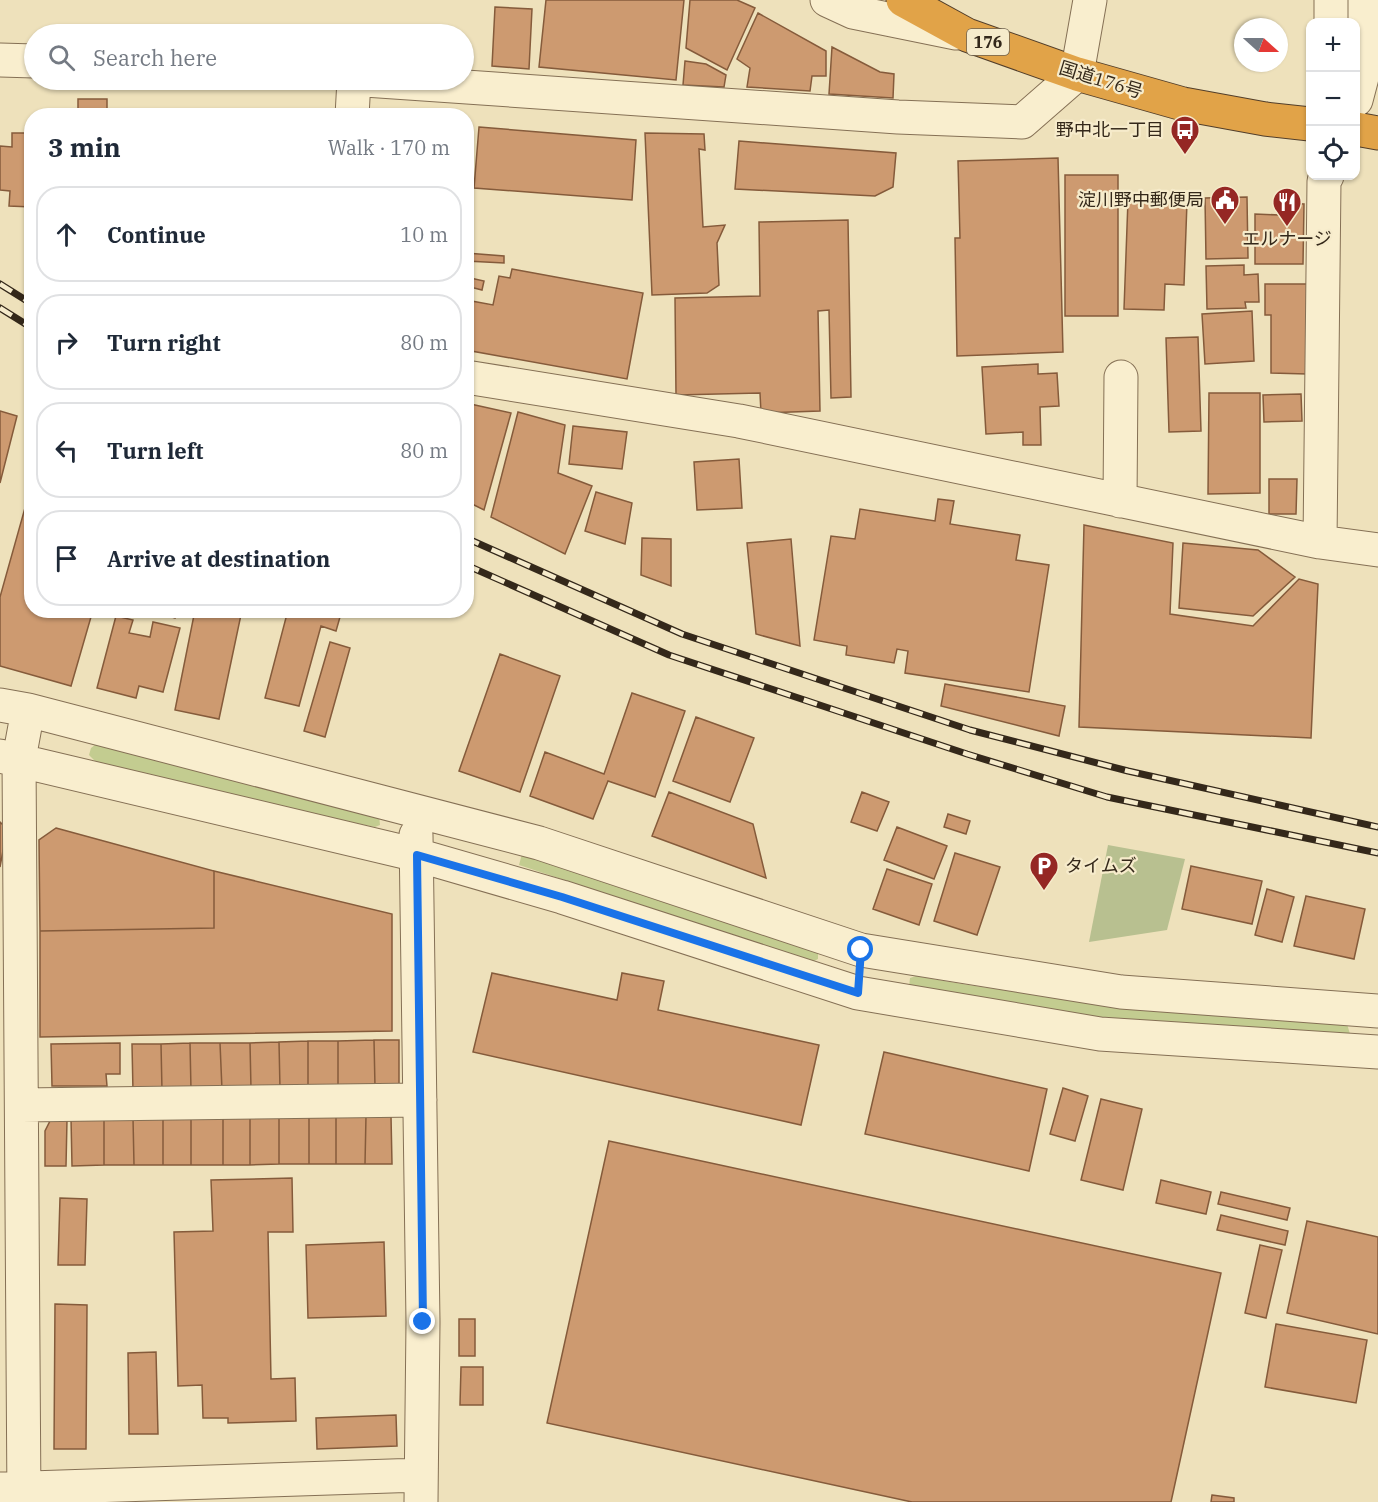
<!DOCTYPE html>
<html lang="en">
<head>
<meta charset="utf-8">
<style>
	:root { --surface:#fff; --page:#f2f2f3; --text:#1f2937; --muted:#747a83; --line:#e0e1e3 }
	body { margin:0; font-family:"IBM Plex Serif","Noto Sans JP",serif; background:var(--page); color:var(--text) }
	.controls { position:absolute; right:18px; top:18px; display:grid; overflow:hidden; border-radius:12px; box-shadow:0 2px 4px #0004 }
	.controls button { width:54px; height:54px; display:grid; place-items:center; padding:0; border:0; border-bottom:2px solid var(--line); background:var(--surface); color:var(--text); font:30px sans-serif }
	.compass { position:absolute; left:1234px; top:18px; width:54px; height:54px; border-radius:50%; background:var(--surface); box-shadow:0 2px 4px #0004; rotate:111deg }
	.stop { position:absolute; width:18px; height:18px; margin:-14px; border:4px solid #1a73e8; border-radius:50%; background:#fff }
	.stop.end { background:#1a73e8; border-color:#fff; box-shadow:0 2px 6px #0008 }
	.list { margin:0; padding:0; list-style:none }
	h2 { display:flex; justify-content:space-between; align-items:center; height:78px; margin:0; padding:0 24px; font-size:26px }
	h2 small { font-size:20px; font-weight:400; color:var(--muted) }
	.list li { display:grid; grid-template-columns:39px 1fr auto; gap:18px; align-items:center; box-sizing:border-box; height:96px; margin:0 12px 12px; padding:0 12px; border:2px solid var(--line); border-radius:24px }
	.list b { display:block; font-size:22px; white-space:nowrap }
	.list em { font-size:20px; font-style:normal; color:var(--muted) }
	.icon { flex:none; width:33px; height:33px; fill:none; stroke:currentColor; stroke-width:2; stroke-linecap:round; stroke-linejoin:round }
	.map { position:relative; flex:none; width:1378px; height:1502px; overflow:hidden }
	.search { position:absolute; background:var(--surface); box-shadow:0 2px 4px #0004; left:24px; top:24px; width:450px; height:66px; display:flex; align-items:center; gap:15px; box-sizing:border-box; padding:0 21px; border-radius:33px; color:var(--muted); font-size:22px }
	.panel { position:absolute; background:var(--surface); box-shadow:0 2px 4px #0004; left:24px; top:108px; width:450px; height:510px; border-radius:24px }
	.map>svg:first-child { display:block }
</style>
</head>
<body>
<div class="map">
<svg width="1378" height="1502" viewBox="0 0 1378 1502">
	<rect width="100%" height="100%" fill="#eee1bb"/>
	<path fill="#c3cc90" d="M100 741 379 815 380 825 375 827 269 805 96 762 89 755 91 748Z
		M523 850 818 949V959L812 962 519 865Z
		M916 976C1059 1002 1202 1013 1347 1024L1350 1034 1346 1039 1121 1023 909 987 910 978Z"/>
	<path fill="#b8c090" d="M1108 845 1185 859 1167 930 1089 942Z"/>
	<path fill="#cd9a70" stroke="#855b3b" stroke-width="1.5" d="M546 0H684L676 80 539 67Z
		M690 0H737L755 8 727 70 686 48Z
		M495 7 532 9 529 69 492 66Z
		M758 13 826 51V76H812L810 91 747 87 750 68 737 59Z
		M832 47 880 72 894 74 893 98 829 94Z
		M685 61 706 64 726 75 724 87 683 85Z
		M78 99H107V115L117 116H62V111H78Z
		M201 110 252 112V116H200Z
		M479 127 636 140 632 200 474 188Z
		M12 133H32V207L9 206 10 191 0 190V146L12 147Z
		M645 133 704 134 705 150 699 149 703 227 725 225 717 243 719 285 707 293 652 295Z
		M739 141 896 153 893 187 875 196 735 189Z
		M1058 158 1063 352 957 356 955 238H960L958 161Z
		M1065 175H1118V316H1065Z
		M1247 197 1248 258 1206 259 1205 198Z
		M1128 200 1187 202 1184 285 1165 284 1164 310 1124 309Z
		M1279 203 1304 204 1303 264H1255V214L1279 215Z
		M848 220 851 397 831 398 829 310 818 311 820 411 761 413 760 393 676 395 675 298 760 296 759 222Z
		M466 253 504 256V263L466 261Z
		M1244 265V275L1258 274 1259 302H1245L1246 308 1207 309 1206 266Z
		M512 269 643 293 627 379 466 350V300L493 305 499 276 510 278Z
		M466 277 484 281 482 290 466 286Z
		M1265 284H1308L1307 374 1271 373V315H1265Z
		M1252 311 1254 361 1205 364 1202 314Z
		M1198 337 1201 431 1169 432 1166 338Z
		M1038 364V374L1057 373 1059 406 1040 407 1041 445H1023V432L986 434 982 367Z
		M1209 393H1260V493L1208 494Z
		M1301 394 1302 421 1264 422 1263 395Z
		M466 403 511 413 484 510 466 501Z
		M0 411 17 416 0 483Z
		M518 412 565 425 558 473 592 486 565 554 491 517Z
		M573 426 627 432 622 469 569 464Z
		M739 459 742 508 697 510 694 462Z
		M1269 479H1297L1296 514H1269Z
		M32 483V610H93L71 686 0 666V597Z
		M596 492 632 503 625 544 585 531Z
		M938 499 954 501 950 524 1020 535 1016 560 1049 565 1029 692 905 673 908 651 897 649 894 663 846 655 847 646 814 640 831 536 855 539 860 509 935 521Z
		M1084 525 1173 543 1170 614 1253 626 1299 579 1318 584 1311 738 1079 727Z
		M642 538 671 539V586L641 575Z
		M791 539 800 646 756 634 747 543Z
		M1183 543 1258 550 1295 577 1253 616 1179 608Z
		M150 610H176L175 618Z
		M195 610H242L219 719 175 710Z
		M288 610H342L336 631 321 626 299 706 265 698Z
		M116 616 133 620 129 633 150 637 153 622 180 628 163 692 139 686 136 698 97 688Z
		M330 642 350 648 325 737 304 731Z
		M500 654 560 676 520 792 459 771Z
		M945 684 1065 706 1059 736 941 706Z
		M632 693 685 711 655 797 608 781 593 819 530 796 545 752 604 774Z
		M696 717 754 738 730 802 673 781Z
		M669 792 753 824 766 878 652 836Z
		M862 792 889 802 877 831 851 822Z
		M948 814 970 821 966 834 944 827Z
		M0 822 7 829 0 867Z
		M897 827 947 846 934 879 884 860Z
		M56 828 214 871V928L40 931 39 840Z
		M955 853 1000 867 977 935 934 921Z
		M1191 866 1262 881 1252 924 1182 909Z
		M887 869 932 884 919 925 873 909Z
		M214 871 392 914V1031L40 1037V931L214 928Z
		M1267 889 1294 897 1282 942 1255 935Z
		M1306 896 1365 909 1354 959 1294 946Z
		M492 973 617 1000 622 973 664 981 658 1010 819 1045 801 1125 473 1052Z
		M374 1040H399V1087H375Z
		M374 1040 375 1087 338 1088V1041Z
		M308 1041V1089H280L279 1042Z
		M308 1041H338V1088L308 1089Z
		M279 1042 280 1089H251L250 1043Z
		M120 1043V1074H106L107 1086H52L51 1044Z
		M190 1043 191 1090 162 1091 161 1044Z
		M190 1043H220L222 1090H191Z
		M220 1043H250L251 1089 222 1090Z
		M132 1044H161L162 1091 133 1092Z
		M884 1052 1047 1089 1029 1171 865 1134Z
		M1063 1088 1088 1096 1075 1141 1050 1134Z
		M1101 1099 1142 1109 1123 1190 1081 1180Z
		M366 1116H391L392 1164H365Z
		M366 1116 365 1164H336V1117Z
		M163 1117V1165H134L133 1118Z
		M163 1117H191V1165H163Z
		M191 1117H223V1165H191Z
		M223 1117H250V1165H223Z
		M250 1117H279V1164L250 1165Z
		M279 1117H309V1164H279Z
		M309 1117H336V1164H309Z
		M71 1118H104V1165L72 1166Z
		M104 1118H133L134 1165H104Z
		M51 1119 67 1120 66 1166H45V1131Z
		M609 1141 1221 1273 1171 1502H912L547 1423Z
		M292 1178 293 1232H268L271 1379 295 1378 296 1421 228 1423V1418H203L202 1385 178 1386 174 1232 213 1231 211 1180Z
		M1161 1180 1211 1192 1206 1214 1156 1203Z
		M1221 1192 1290 1208 1287 1220 1218 1204Z
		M60 1198 87 1199 85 1265H58Z
		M1221 1215 1288 1231 1285 1245 1217 1230Z
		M1307 1221 1378 1237V1334L1287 1313Z
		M384 1242 386 1316 308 1318 306 1245Z
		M1260 1245 1282 1250 1266 1318 1245 1313Z
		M55 1304 87 1305 86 1449H54Z
		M459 1319H475V1356H459Z
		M1276 1324 1367 1340 1356 1403 1265 1387Z
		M156 1352 158 1434H129L128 1353Z
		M461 1367H483V1405H460Z
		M396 1415 397 1446 317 1449 316 1418Z
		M1212 1495 1234 1498V1502H1211Z"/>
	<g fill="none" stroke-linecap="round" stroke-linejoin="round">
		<g stroke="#857055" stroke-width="35">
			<path id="minor" d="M827 0 853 12 956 33
				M1331 0V22
				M0 60 34 61
				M365 80 898 117 1022 122 1077 74 1090 0
				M1356 100 1365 66V0
				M352 116 354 80
				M466 377 739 421 1320 542 1378 550
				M1120 501 1121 377
				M1320 542 1324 181 1327 176
				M0 705 28 710 539 843 861 950 1121 992 1378 1011
				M0 756 417 855 562 897 858 993 1100 1034 1378 1052
				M416 835 423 1322 421 1502
				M22 1105 420 1100
				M0 1489 421 1475
				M24 1502 19 759 28 710"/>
		</g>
		<g stroke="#523e2a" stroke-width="35">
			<path id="highway" d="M903 0 967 35 1077 74 1183 104 1265 119 1310 124
				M1356 129 1378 133"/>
		</g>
		<use href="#minor" stroke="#f9eece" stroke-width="33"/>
		<use href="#highway" stroke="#e1a348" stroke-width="33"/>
		<g stroke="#34281a" stroke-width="7">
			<path id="rail" d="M0 284 32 304
				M0 308 32 328
				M466 538 682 634 970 730 1128 771 1378 827
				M466 565 669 655 967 754 1107 797 1378 853"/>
		</g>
		<use href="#rail" stroke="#f6ebcb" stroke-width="4.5" stroke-dasharray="14" stroke-linecap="butt"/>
	</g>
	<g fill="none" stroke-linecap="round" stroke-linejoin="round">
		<path stroke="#1a73e8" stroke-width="8" d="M423 1322 417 855 562 897 858 993 861 950"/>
	</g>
	<defs>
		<g id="bus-pin" transform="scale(1.5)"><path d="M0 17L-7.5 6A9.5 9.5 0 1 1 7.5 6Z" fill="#952724" stroke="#f6ebcb"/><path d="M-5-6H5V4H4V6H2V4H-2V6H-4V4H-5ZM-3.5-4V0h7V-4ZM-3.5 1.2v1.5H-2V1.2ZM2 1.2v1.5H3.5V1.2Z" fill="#fff"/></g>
		<g id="civic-pin" transform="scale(1.5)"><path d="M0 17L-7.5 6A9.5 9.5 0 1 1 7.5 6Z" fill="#952724" stroke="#f6ebcb"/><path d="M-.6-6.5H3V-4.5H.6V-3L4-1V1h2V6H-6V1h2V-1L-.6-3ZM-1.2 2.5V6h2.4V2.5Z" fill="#fff"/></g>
		<g id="restaurant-pin" transform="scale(1.5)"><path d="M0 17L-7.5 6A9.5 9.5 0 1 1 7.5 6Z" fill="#952724" stroke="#f6ebcb"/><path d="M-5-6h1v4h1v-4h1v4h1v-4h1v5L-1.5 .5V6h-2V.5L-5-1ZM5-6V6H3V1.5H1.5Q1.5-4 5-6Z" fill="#fff"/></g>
		<g id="parking-pin" transform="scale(1.5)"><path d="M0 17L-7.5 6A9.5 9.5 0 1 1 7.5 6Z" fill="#952724" stroke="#f6ebcb"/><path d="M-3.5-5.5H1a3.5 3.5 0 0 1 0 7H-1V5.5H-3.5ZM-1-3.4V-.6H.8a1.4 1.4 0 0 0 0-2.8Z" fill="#fff"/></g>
	</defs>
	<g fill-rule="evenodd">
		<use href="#bus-pin" x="1185" y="130"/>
		<use href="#civic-pin" x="1225" y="200"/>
		<use href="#restaurant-pin" x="1287" y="202"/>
		<use href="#parking-pin" x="1044" y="866"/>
	</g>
	<g text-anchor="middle" stroke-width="4.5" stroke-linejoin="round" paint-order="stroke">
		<rect fill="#f6ebcb" stroke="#6e624f" stroke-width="1.5" x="967" y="29" width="42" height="26" rx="4.5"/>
		<g font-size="16" font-weight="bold" fill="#34281a">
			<text x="988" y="48">176</text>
		</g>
		<g font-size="18" fill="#34281a" stroke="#f6ebcb">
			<text transform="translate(1101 80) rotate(17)" y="6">国道176号</text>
		</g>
		<g font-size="18" fill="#34281a" stroke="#f6ebcb" text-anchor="end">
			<text x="1164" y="136">野中北一丁目</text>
			<text x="1204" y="206">淀川野中郵便局</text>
			<text x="1287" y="245" text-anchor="middle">エルナージ</text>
			<text x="1065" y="872" text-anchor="start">タイムズ</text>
		</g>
	</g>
</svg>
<div class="controls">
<button>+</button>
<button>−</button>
<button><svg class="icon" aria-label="locate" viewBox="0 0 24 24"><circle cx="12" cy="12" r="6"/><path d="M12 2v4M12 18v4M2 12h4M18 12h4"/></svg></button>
</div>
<svg class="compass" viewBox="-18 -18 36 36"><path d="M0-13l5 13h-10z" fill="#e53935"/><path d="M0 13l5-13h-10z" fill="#747a83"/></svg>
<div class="stop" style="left:861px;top:950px"></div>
<div class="stop end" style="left:423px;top:1322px"></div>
<div class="search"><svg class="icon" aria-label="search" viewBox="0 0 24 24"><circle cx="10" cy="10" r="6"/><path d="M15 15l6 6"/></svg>Search here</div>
<section class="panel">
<h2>3 min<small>Walk · 170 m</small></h2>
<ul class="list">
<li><svg class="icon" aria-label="ahead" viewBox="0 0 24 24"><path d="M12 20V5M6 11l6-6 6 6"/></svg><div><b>Continue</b></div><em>10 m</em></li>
<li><svg class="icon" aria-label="right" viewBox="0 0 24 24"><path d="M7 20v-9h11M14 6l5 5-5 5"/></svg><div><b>Turn right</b></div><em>80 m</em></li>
<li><svg class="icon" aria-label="left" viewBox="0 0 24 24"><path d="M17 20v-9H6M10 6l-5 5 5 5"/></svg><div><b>Turn left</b></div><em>80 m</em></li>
<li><svg class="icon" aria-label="arrive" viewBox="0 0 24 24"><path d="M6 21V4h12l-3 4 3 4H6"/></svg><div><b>Arrive at destination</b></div></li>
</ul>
</section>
</div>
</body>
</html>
